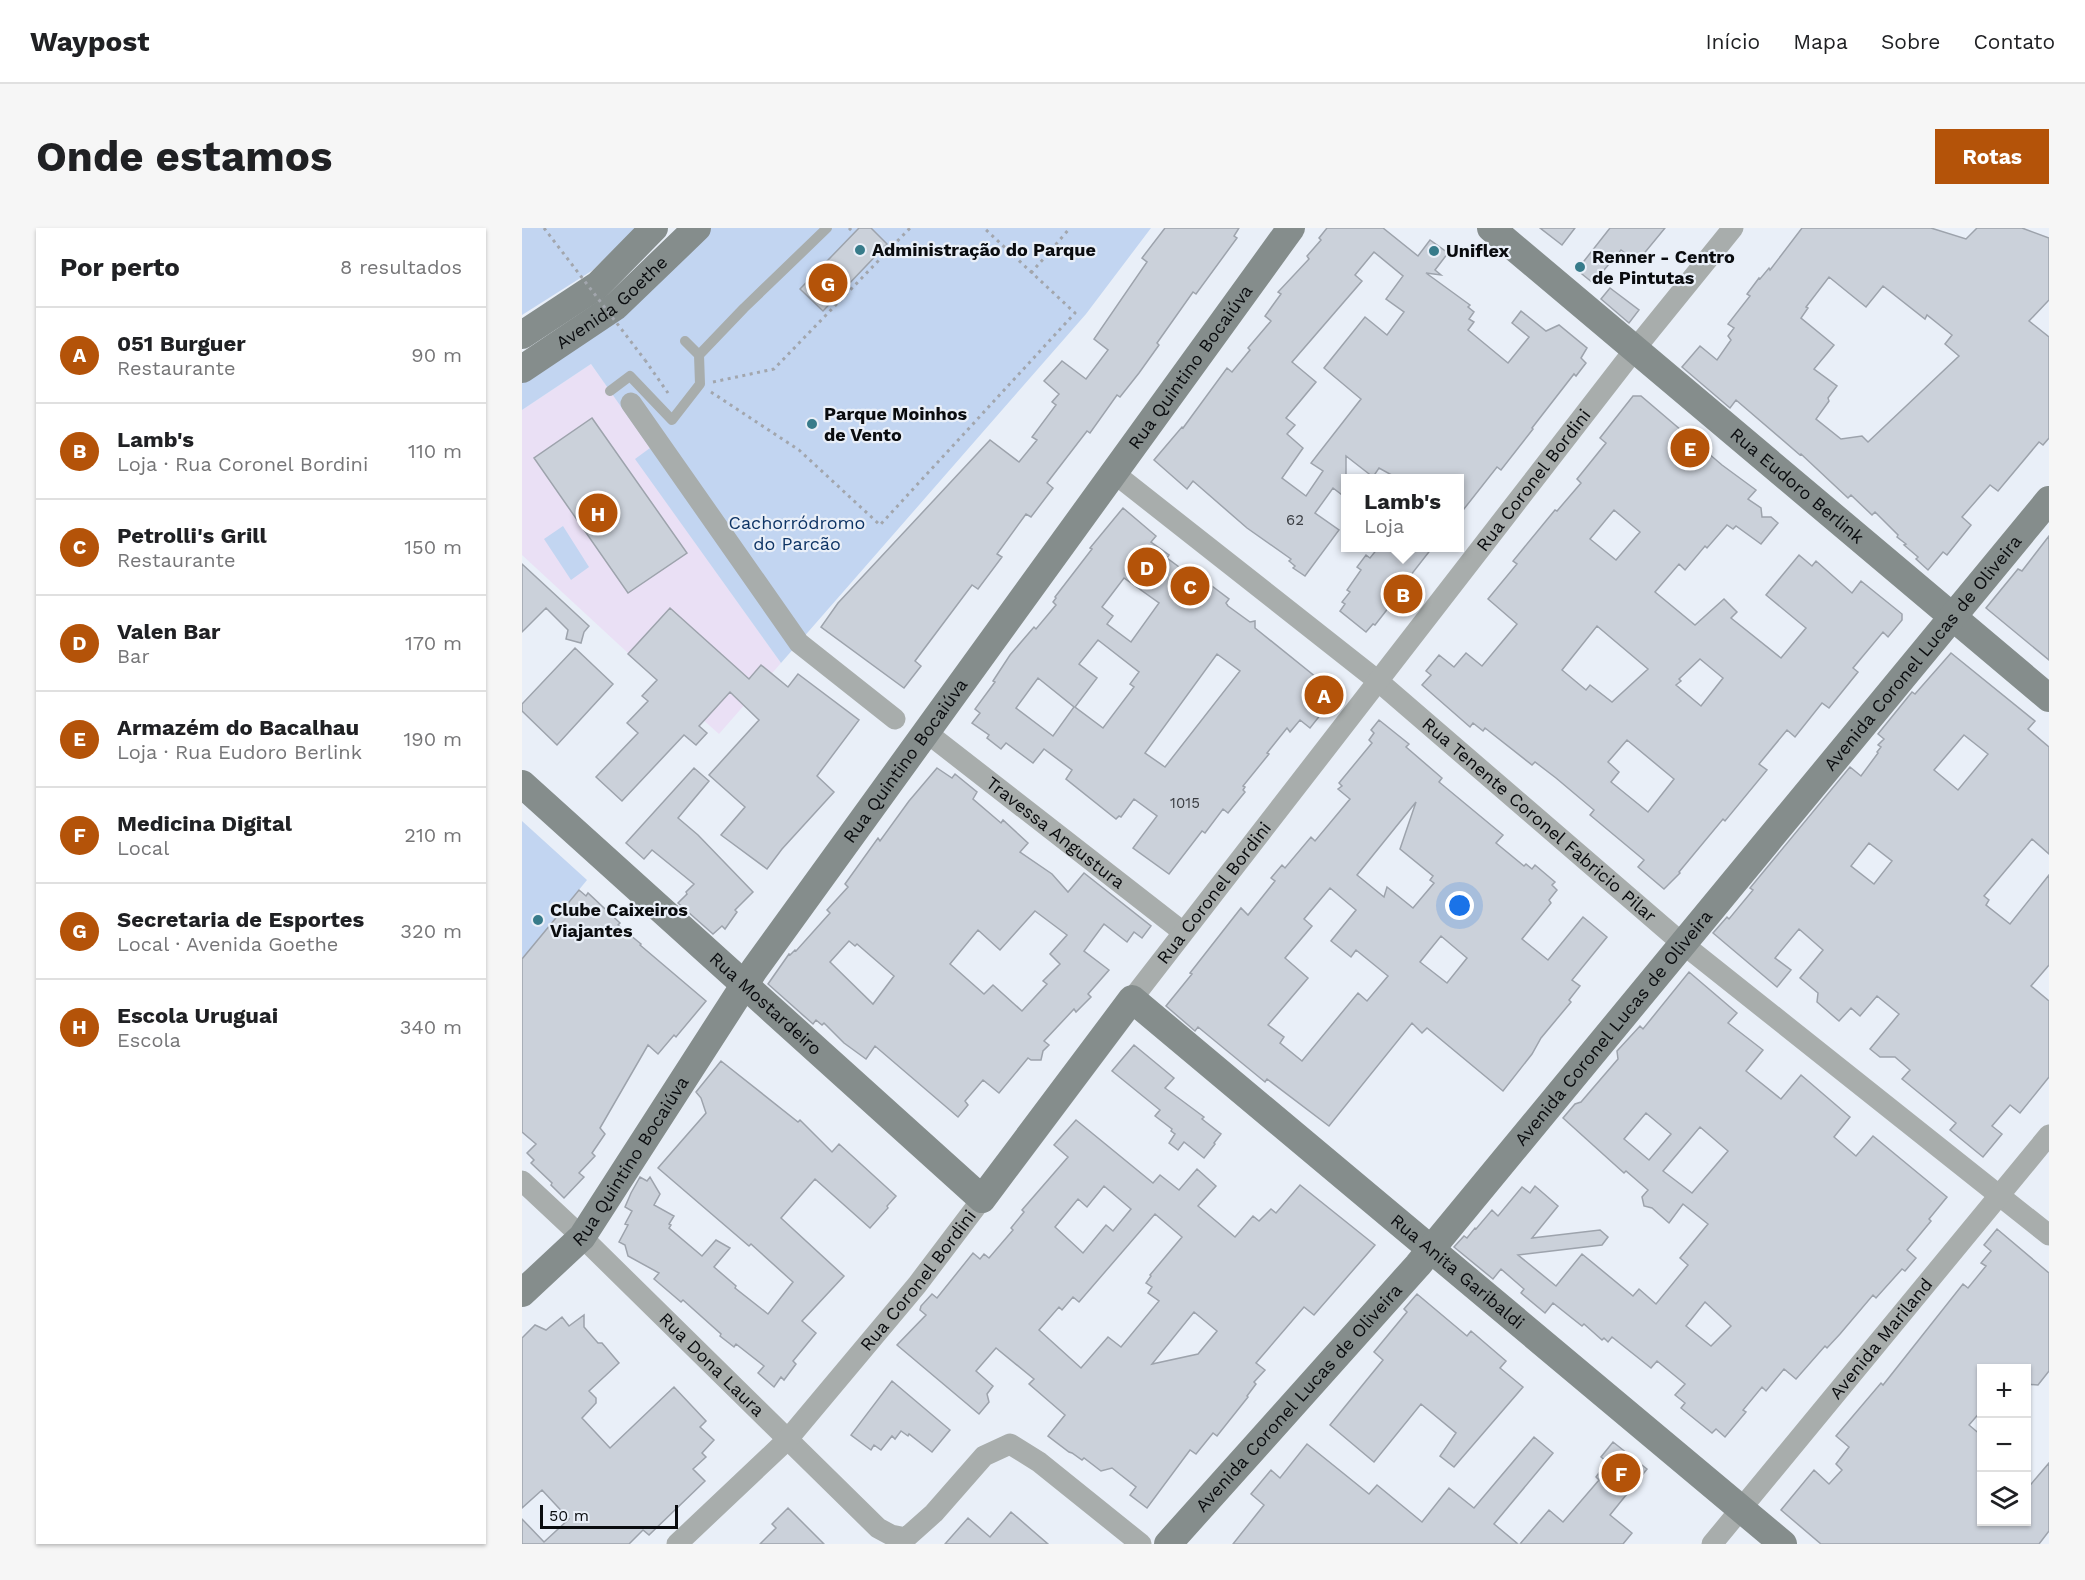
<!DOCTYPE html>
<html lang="pt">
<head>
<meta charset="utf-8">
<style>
	:root { --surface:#fff; --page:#f6f6f6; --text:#202124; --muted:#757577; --line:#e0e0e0; --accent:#b45309 }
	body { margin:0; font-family:"Work Sans",sans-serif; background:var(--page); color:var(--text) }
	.controls { position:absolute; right:18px; bottom:18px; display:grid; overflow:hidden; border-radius:0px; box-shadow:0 2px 4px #0004 }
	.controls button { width:54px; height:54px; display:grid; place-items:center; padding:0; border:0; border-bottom:2px solid var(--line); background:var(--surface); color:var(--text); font:30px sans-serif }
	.scale { position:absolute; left:18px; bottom:15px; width:138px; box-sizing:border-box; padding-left:6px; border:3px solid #0a0c0f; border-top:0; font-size:16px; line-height:21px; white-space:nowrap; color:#0a0c0f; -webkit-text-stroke:4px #e9eff8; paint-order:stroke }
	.you { position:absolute; left:938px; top:678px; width:21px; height:21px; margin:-15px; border:4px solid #fff; border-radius:50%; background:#1a73e8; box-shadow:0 0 0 9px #1a73e833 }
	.badge { display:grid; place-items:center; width:39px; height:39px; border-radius:50%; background:var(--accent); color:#fff; font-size:20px; font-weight:700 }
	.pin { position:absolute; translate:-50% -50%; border:3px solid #fff; box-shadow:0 2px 6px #0006 }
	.popup { position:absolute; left:819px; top:246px; width:123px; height:78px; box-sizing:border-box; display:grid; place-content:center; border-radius:0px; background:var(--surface); filter:drop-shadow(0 2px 4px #0005); font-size:20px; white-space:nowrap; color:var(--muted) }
	.popup b { font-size:22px; color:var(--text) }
	.popup::after { content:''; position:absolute; left:50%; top:100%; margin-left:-12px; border:12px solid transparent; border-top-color:var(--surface) }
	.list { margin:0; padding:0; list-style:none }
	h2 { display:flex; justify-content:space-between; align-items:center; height:78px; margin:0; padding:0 24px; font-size:26px }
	h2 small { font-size:20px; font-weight:400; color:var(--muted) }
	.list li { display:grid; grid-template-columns:39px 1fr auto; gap:18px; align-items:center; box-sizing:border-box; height:96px; padding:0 24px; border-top:2px solid var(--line) }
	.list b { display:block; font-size:22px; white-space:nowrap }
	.list p { margin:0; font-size:20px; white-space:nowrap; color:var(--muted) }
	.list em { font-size:20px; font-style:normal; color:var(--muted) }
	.icon { flex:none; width:33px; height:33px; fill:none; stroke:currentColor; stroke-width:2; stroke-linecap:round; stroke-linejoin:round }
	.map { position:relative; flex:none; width:1527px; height:1316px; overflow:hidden; border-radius:0px }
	header { display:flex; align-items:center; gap:36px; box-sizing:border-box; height:84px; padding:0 30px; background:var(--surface); border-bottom:2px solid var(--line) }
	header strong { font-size:28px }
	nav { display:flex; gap:33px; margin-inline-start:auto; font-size:21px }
	.intro { display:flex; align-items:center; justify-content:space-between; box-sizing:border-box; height:144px; padding:0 36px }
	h1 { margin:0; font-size:42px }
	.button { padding:15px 27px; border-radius:0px; background:var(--accent); color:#fff; font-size:21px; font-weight:700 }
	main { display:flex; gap:36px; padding:0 36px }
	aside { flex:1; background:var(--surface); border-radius:0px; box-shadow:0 2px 4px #0004 }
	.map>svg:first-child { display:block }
</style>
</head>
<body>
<header>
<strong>Waypost</strong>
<nav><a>Início</a><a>Mapa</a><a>Sobre</a><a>Contato</a></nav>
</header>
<div class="intro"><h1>Onde estamos</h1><a class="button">Rotas</a></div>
<main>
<aside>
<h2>Por perto<small>8 resultados</small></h2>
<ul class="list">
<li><span class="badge">A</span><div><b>051 Burguer</b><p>Restaurante</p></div><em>90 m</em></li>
<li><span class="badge">B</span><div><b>Lamb's</b><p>Loja · Rua Coronel Bordini</p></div><em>110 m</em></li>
<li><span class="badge">C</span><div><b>Petrolli's Grill</b><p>Restaurante</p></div><em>150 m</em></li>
<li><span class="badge">D</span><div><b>Valen Bar</b><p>Bar</p></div><em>170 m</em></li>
<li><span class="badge">E</span><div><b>Armazém do Bacalhau</b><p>Loja · Rua Eudoro Berlink</p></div><em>190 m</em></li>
<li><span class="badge">F</span><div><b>Medicina Digital</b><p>Local</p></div><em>210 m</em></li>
<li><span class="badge">G</span><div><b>Secretaria de Esportes</b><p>Local · Avenida Goethe</p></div><em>320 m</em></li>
<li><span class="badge">H</span><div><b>Escola Uruguai</b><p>Escola</p></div><em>340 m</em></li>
</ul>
</aside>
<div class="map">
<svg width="1527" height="1316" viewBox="0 0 1527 1316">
	<rect width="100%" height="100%" fill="#e9eff8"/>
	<path fill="#eae0f5" d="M69 136 129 220 114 231 259 435 197 506 107 426 0 327V182Z"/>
	<path fill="#c2d5f1" d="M0 0H114L71 42 0 87Z
		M189 0H629L564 86 259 435 113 231 128 220 69 136 0 182V152L100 87Z
		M41 298 67 339 49 352 22 311Z
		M0 593 65 652 0 731Z"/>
	<path fill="#cbd1da" stroke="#9da3ac" stroke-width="1.5" fill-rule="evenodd" d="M337 0H349L365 16 301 83 278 61Z
		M643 0H717L712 8 715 10 674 66 671 64 635 115 637 117 617 145 598 169 595 167 568 205 565 203 525 255 531 260 509 289 504 286 475 326 480 329 456 361 450 357 393 433 399 438 382 460 299 399 316 375 468 212 497 234 515 212 510 209 534 177 530 174 537 166 522 153 540 133 564 151 586 122 572 111 625 34 620 30Z
		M805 0H861L896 28 908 12 926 25 913 42 919 47 904 45 948 77 946 79 952 84 947 91 952 94 946 102 986 135 1007 109 990 95 999 83 1024 103 1037 97 1065 120 1059 130 1064 135 1054 148 1052 146 1010 200 1011 201 979 242 975 239 938 286V250H875L857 240 851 249 824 228V270L811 260 793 285 817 302 783 348 771 340 773 338 767 333 769 331 725 300 671 253 665 261 632 232 660 199 661 200 705 140 710 144 728 122 726 120 749 93 743 88 759 66 756 64 787 31 785 28 799 12 797 10ZM852 24 881 48 864 71 882 84 865 107 843 89 802 140 839 171 789 235 801 243 784 268 760 250 781 220 765 206 773 197 764 190 794 154 770 134 840 53 833 47Z
		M1018 0H1053L1040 17Z
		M1088 0H1143L1115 34 1099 22 1071 55 1055 42Z
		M1280 0H1409L1444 11 1455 0H1500L1527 10V72L1507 93 1527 109V210L1521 217 1517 214 1476 263 1468 257 1440 289 1449 297 1425 327 1421 324 1406 342 1394 331 1396 329 1382 317 1384 316 1375 309 1376 307 1353 284 1350 287 1329 267 1326 270 1279 226 1278 227 1214 172 1208 180 1160 139 1178 118 1195 132 1209 112 1206 108 1212 100 1206 96 1228 68 1225 66 1237 50 1238 51 1247 40 1248 42ZM1307 49 1344 79 1361 58 1403 91 1405 87 1430 107 1423 116 1437 128 1346 214 1340 208 1319 211 1294 191 1307 173 1306 170 1315 158 1292 141 1312 117 1279 90 1286 80 1284 79Z
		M1088 60 1117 82 1107 95 1079 71Z
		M1111 168H1119L1200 237 1234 262 1226 271 1239 280 1240 289H1249L1256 295 1239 316 1214 298 1211 301 1205 297 1185 320 1183 318 1163 342 1157 336 1133 364 1173 397 1202 371 1215 384 1209 390 1259 430 1284 400 1244 367 1277 327 1290 338 1294 333 1330 365 1339 353 1380 386V392L1366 409 1361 404 1331 440 1336 444 1307 480 1300 475 1273 509 1265 502 1237 536 1245 542 1203 593 1201 591 1157 644 1158 645 1142 661 1116 639 1122 632 1068 587 1072 582 1034 550 1013 534 1010 537 963 500 961 503 951 495 948 499 900 457 909 447 904 443 917 427 932 439 944 425 960 438 995 396 966 371 995 336 991 333 1033 282 1035 283 1059 255 1055 251 1084 215 1078 210ZM1092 282 1118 304 1094 332 1068 311ZM1075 398 1126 441 1090 474 1068 457 1064 462 1040 442ZM1178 431 1201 450 1179 478 1154 457 1159 453 1157 451ZM1105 512 1152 551 1126 584 1089 554 1097 544 1086 534Z
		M70 190 165 325 106 365 12 230Z
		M601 280 634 308 629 314 647 327 645 330 668 347 674 346 707 371 704 375 706 378 728 394 733 393V400L815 466 788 500 778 492 768 504 765 500 745 525 747 526 721 558 723 559 721 562 723 564 706 585 701 581 683 605 680 603 647 646 611 620 635 588 612 571 599 589 597 588 594 591 544 551 550 542 522 521 511 535 484 515 479 521 465 510 467 507 450 495 458 485 453 481 473 454 471 453 488 427 512 399 514 401 534 377 531 374 534 370 533 369 570 321 568 320ZM602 350 637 375 609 414 585 396 591 388 580 379ZM576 412 617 444 608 456 612 459 581 500 553 479 575 450 557 436ZM695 426 718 443 643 539 623 525ZM516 450 552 479 531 508 494 480Z
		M1527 308V432L1464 380 1496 341 1500 343Z
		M856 320H910L881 357 890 363 880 375 874 370 853 397 851 396 844 404 818 383 823 376 820 374 828 364 825 362 839 342 835 339 844 327 848 330Z
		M0 336 67 398 62 404 59 415 44 411 46 402 24 380 0 404Z
		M148 380 227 451 239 437 266 459 276 446 337 492 295 548 312 564 260 621 245 641 199 607 223 579 187 547 237 492 208 464 177 498 185 505 174 517 162 507 100 573 74 549 116 505 105 495 126 473 120 468 135 452 106 426Z
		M53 420 91 456 35 517 0 483V476Z
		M1429 425 1513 493 1506 501 1527 519V626L1510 611 1462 668 1467 672 1464 677 1488 696 1527 647V737L1509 758 1527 773V849L1498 885 1488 877 1470 898 1480 906 1461 929 1428 902 1434 895 1380 851 1388 842 1373 829H1358L1348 821 1377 786 1355 768 1338 788 1329 780 1317 793 1295 774 1296 765 1278 750 1301 722 1277 701 1253 730 1269 742 1255 759 1191 705 1205 689 1207 691 1231 662 1228 660 1328 539 1339 548 1356 525 1355 524 1359 519 1356 517 1362 511 1356 506 1390 464 1393 466ZM1442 507 1466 526 1436 562 1412 542ZM1347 615 1370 633 1352 656 1329 638Z
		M857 492 887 516 884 519 920 550 917 554 981 607 974 615 1002 638 1004 636 1010 641 1013 637 1033 654 1030 657 1035 662 1027 672 1029 675 1000 711 1026 732 1061 689 1085 709 1050 752 1058 758 1047 772 1049 774 1019 810 1010 826 981 863 905 800 900 805 890 795 807 898 745 851 743 854 676 799 673 803 644 778 670 746 668 745 719 680 726 687 753 653 749 650 760 637 763 640 789 609 793 613 828 571 816 561 820 558 817 555 850 515 847 512 852 505 849 502ZM894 574 878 621 911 648 908 652 912 655 891 680 865 659 862 669 835 647ZM808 660 834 682 809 713 829 729 834 722 866 748 845 773 836 765 780 833 758 815 762 809 746 797 786 750 763 730 790 698 782 691ZM919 708 945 730 925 755 898 734Z
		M172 540 187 553 156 590 176 607 231 664 213 682 215 684 203 701 200 698 191 706 156 675 165 666 164 664 172 656 130 622 122 631 104 615Z
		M415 540 430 550 433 546 455 564 451 571 479 595 481 592 506 615 498 624 530 646 546 664 562 645 629 698 620 710 612 704 605 714 582 696 562 723 587 742 566 766 569 769 554 784 552 781 522 813 527 817 521 823 519 832H509L506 830 477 865 461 852 443 873 446 877 436 889 353 818 344 831 322 815 302 795 300 797 294 792 291 796 246 756 267 726 268 727 273 722 274 723 308 685 305 682 326 659 323 656 356 610 358 613 387 573ZM513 683 545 707 528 726 538 736 521 753 525 756 500 783 471 757 462 766 428 736 456 702 478 722ZM327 713 333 718 335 716 372 748 351 776 308 734Z
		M57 662 64 668 66 665 98 695 96 697 119 716 118 717 184 773 154 809 152 807 136 826 126 817 78 900 83 906 70 925 73 928 57 945 62 949 42 970 29 957 30 955 9 935 12 932 5 925 14 916 0 904V731Z
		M1167 744 1215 785 1206 795 1241 822 1224 843 1259 871 1279 847 1328 889 1312 909 1334 928 1351 908 1425 969 1407 991 1409 993 1385 1022 1394 1030 1383 1043 1380 1041 1354 1070 1351 1067 1318 1106 1305 1120 1303 1118 1274 1151 1262 1141 1244 1163 1240 1159 1221 1182 1224 1184 1203 1209 1194 1201 1190 1205 1159 1180 1163 1175 1153 1167 1163 1156 1135 1133 1129 1140 1090 1109 1086 1114 1082 1110 1080 1112 1062 1096 1060 1098 1031 1075 1023 1085 999 1065 1002 1061 979 1041 971 1051 932 1019 942 1008 945 1010 953 1000 954 1001 970 982 976 988 1000 959 1008 965 1013 958 1036 978 1010 1010 1078 1002 1086 1009 1080 1017 996 1027 1034 1058 1060 1026 1111 1068 1117 1061 1134 1076 1166 1037 1158 1030 1186 996 1161 976 1147 995 1130 980 1122 978 1120 969 1126 962 1104 943 1102 945 1041 890 1053 876 1059 874 1096 831 1095 823 1118 798 1121 801ZM1124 885 1149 906 1127 932 1102 911ZM1178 899 1206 923 1170 965 1141 943ZM1183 1074 1209 1098 1189 1118 1164 1098Z
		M612 817 652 850 643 860 682 889 680 891 699 906 692 915 693 916 682 930 662 914 656 922 647 915 653 906 649 903 650 901 633 888 638 882 590 843Z
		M199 833 276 894 278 892 310 924 317 916 374 968 365 978 366 980 348 1000 293 951 259 990 322 1048 280 1093 294 1105 271 1133 274 1136 262 1152 259 1149 252 1159 236 1145 242 1138 214 1116 212 1119 198 1108 199 1106 161 1072 159 1074 132 1051 137 1045 106 1028 103 1017 97 1014 106 997 103 996 110 983 103 979 109 965 118 949 125 953 128 949 138 966 132 977 152 988 147 996 149 997 147 1000 180 1028 194 1012 208 1020 192 1039 214 1058 213 1060 246 1086 271 1054 229 1016 227 1018 136 940 184 885 179 870 174 864Z
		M554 892 631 955 638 947 657 962 675 941 694 958 676 978 713 1009 731 988 737 993 749 981 754 985 778 957 853 1017 792 1087 782 1079 734 1135 743 1142 732 1154 734 1156 725 1168 726 1169 695 1208 691 1205 674 1226 668 1222 625 1280 608 1267 614 1259 590 1240 579 1243 562 1230 560 1232 550 1225 547 1224 526 1208 543 1187 507 1156 512 1151 474 1120 454 1143 471 1158 465 1166 467 1174 457 1186 375 1117 404 1087 398 1082 399 1078 410 1066 415 1070 451 1025 458 1031 462 1026 467 1030 491 1002 489 1000 502 984 500 982 546 929 532 917ZM582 958 609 981 591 1003 584 997 561 1025 533 999 556 971 565 979ZM633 986 660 1009 628 1047 629 1048 624 1055 630 1059 626 1065 637 1073 599 1119 586 1109 559 1140 517 1102 537 1079 540 1082 551 1069 557 1074ZM672 1084 695 1103 676 1126 630 1136Z
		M1475 1001 1527 1045V1143L1516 1157 1504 1156V1140H1460V1182L1447 1197 1460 1208V1293H1504V1262L1527 1235V1303L1517 1316H1299L1259 1282 1292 1242 1307 1256 1320 1242 1314 1236 1327 1219 1314 1208 1359 1155 1361 1157 1441 1056 1446 1060 1464 1038 1459 1035 1469 1023 1462 1017Z
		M895 1066 945 1108 949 1103 984 1133 978 1140 1001 1159 932 1239 918 1228 934 1205 899 1176 852 1234 808 1197 861 1132 852 1124 885 1084 882 1081Z
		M62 1087V1099L76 1115H80L97 1135 67 1163 74 1170V1175L60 1190 88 1220 152 1159 184 1193 178 1199 192 1212 180 1225 184 1229 171 1241 183 1253 127 1307 121 1302 107 1316H0V1291L22 1314 47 1291 20 1262 0 1280V1110L13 1097 24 1102 40 1089 47 1098Z
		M370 1153 428 1202 410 1224 387 1206 386 1208 379 1203 373 1211 370 1208 359 1222 352 1217 349 1222 329 1207Z
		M1012 1209 1031 1225 972 1296 996 1316H711L742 1277 729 1266 749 1242 758 1250 785 1216 847 1266 855 1257 900 1294 927 1260 952 1280Z
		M1091 1214 1125 1241 1088 1287 1110 1305 1101 1316H998L1027 1282 1041 1294 1077 1252 1074 1249 1085 1234 1079 1229Z
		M266 1280 302 1316H238L254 1300 250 1296Z
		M489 1284 526 1316H423L446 1290 468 1309Z"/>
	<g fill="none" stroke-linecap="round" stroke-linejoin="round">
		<path stroke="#a2a6ad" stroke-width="3" stroke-dasharray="3 4.5" stroke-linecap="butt" d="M327 0 332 5
			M509 45 548 0
			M123 132 146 165
			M191 154 252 141 388 0
			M189 164 277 222 358 297 553 85 462 0"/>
		<path stroke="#a8adac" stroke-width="10" d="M163 113 177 127
			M88 163 108 148 150 192 178 156 177 127 222 80 305 0"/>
		<g stroke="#a8adac" stroke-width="21">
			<path d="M109 175 277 415 373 491"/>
			<path id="s1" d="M592 245 856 453 1161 716 1527 1007"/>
			<path id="s2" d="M404 504 661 704"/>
			<path id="s3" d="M610 771 1113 121 1211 0"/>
			<path id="s4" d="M0 953 60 1009 356 1300 369 1307 384 1310 412 1285 462 1228 488 1216 517 1234 619 1316"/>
			<path id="s5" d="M155 1316 266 1211 395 1057 460 971"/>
			<path id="s6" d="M1190 1316 1527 907"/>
		</g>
		<g stroke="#858d8c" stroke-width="28">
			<path id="s7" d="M969 0 1527 470"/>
			<path d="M0 107 76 57 132 0"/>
			<path id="s8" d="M0 141 94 78 175 0"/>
			<path id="s9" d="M0 556 460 971 610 771 1261 1316"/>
			<path id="s10" d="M0 1065 60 1009 232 742 769 0"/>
			<path id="s11" d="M646 1316 896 1037 1527 272"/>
		</g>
		<path stroke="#a2a6ad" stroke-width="3" stroke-dasharray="3 4.5" stroke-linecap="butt" d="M22 0 123 132"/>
	</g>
	<g fill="#377b8a" stroke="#e9eff8" stroke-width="2">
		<circle cx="338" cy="22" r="6"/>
		<circle cx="912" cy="23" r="6"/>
		<circle cx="1058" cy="39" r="6"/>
		<circle cx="290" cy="196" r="6"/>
		<circle cx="16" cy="692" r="6"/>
	</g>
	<g text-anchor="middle" stroke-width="4.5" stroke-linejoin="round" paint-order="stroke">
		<g font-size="15" fill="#3a3d42">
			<text x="773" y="297">62</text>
			<text x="663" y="580">1015</text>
		</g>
		<g font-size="18" font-weight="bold" fill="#0a0c0f" stroke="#e9eff8" text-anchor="start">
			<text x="350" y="28">Administração do Parque</text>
			<text x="924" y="29">Uniflex</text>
			<text x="1070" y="35">Renner - Centro<tspan x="1070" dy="21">de Pintutas</tspan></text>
			<text x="302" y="192">Parque Moinhos<tspan x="302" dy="21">de Vento</tspan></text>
			<text x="28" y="688">Clube Caixeiros<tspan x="28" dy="21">Viajantes</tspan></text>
		</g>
		<g font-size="18" fill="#0a0c0f" stroke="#e9eff8">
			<text dy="6" stroke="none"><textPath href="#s8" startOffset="112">Avenida Goethe</textPath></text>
			<text dy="6" stroke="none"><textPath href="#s10" startOffset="1144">Rua Quintino Bocaiúva</textPath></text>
			<text dy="6" stroke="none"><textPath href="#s3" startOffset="656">Rua Coronel Bordini</textPath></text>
			<text dy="6" stroke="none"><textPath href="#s7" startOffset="400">Rua Eudoro Berlink</textPath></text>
			<text dy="6" stroke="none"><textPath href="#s11" startOffset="1168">Avenida Coronel Lucas de Oliveira</textPath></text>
			<text dy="6" stroke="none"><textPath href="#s10" startOffset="658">Rua Quintino Bocaiúva</textPath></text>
			<text dy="6" stroke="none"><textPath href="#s1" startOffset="549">Rua Tenente Coronel Fabricio Pilar</textPath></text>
			<text dy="6" stroke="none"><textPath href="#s2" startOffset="164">Travessa Angustura</textPath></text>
			<text dy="6" stroke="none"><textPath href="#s3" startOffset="134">Rua Coronel Bordini</textPath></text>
			<text dy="6" stroke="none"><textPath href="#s9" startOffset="328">Rua Mostardeiro</textPath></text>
			<text dy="6" stroke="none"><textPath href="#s11" startOffset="682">Avenida Coronel Lucas de Oliveira</textPath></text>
			<text dy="6" stroke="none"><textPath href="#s10" startOffset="172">Rua Quintino Bocaiúva</textPath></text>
			<text dy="6" stroke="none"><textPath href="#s9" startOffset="1294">Rua Anita Garibaldi</textPath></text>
			<text dy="6" stroke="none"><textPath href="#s5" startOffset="358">Rua Coronel Bordini</textPath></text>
			<text dy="6" stroke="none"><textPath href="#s6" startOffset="266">Avenida Mariland</textPath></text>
			<text dy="6" stroke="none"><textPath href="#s4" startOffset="264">Rua Dona Laura</textPath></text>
			<text dy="6" stroke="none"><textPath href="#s11" startOffset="196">Avenida Coronel Lucas de Oliveira</textPath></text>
		</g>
		<g font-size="18" fill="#0e3465" stroke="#e9eff8">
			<text x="275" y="301">Cachorródromo<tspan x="275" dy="21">do Parcão</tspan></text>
		</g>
	</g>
</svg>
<div class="controls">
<button>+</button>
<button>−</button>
<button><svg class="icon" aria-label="layers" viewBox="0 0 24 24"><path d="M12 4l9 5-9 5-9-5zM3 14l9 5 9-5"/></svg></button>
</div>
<div class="scale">50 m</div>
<div class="you"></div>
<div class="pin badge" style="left:802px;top:467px">A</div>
<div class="pin badge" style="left:881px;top:366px">B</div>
<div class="popup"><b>Lamb's</b>Loja</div>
<div class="pin badge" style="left:668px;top:358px">C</div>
<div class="pin badge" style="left:625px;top:339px">D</div>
<div class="pin badge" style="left:1168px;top:220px">E</div>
<div class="pin badge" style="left:1099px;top:1245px">F</div>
<div class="pin badge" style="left:306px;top:55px">G</div>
<div class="pin badge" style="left:76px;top:285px">H</div>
</div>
</main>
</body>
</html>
